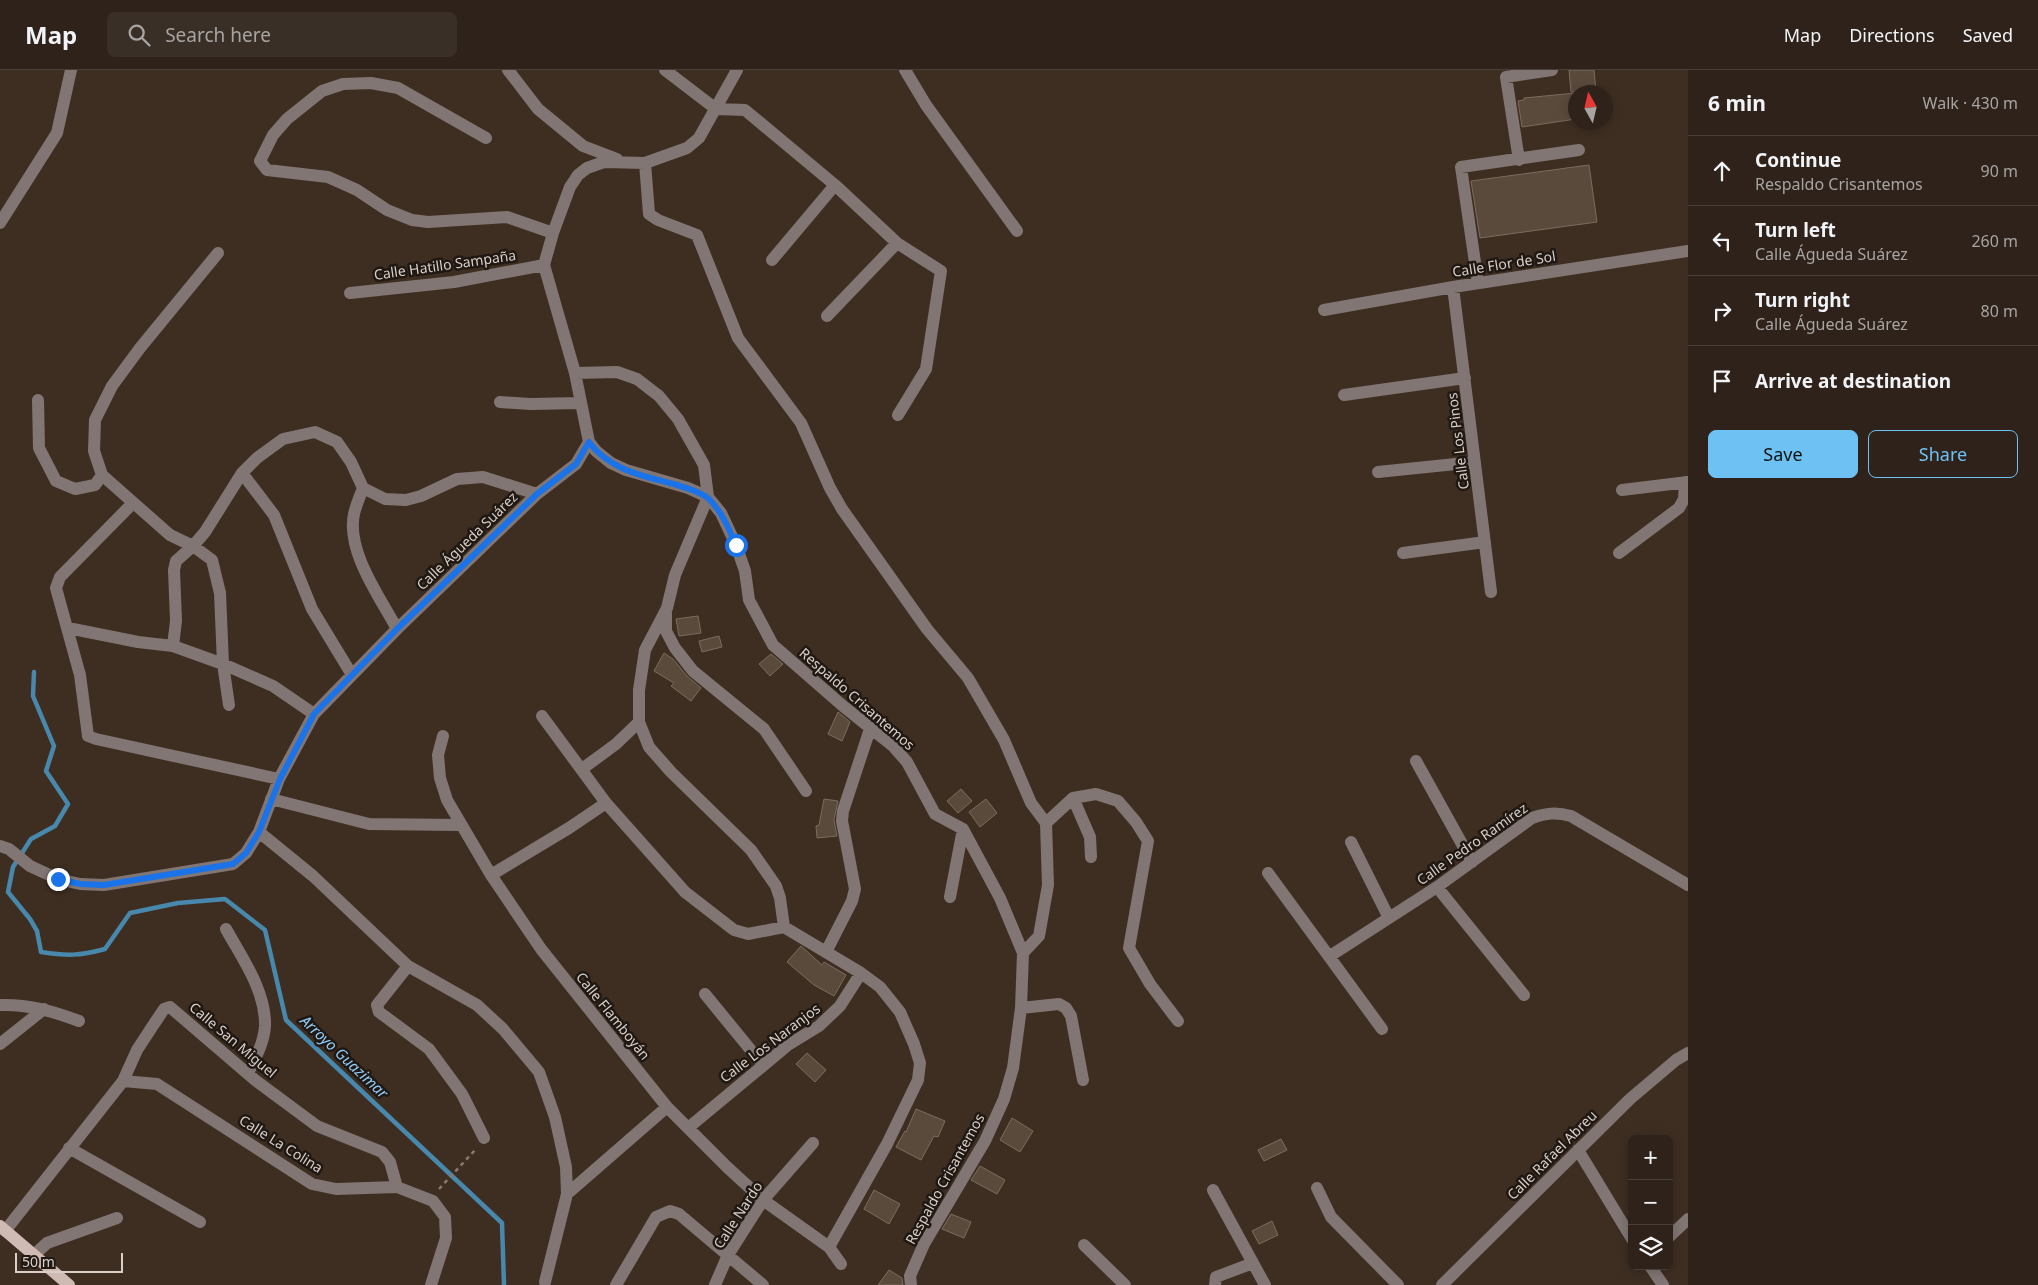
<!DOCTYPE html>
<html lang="en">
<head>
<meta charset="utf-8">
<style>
	:root { --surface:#2e221a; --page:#3a2f27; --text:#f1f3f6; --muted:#a7a4a2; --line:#493f39; --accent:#6ec2f3 }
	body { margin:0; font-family:"Noto Sans",sans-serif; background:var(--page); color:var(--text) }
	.controls { position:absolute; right:15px; bottom:15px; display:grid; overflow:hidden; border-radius:8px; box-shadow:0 2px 12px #0003 }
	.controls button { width:45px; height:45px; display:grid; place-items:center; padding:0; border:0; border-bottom:1px solid var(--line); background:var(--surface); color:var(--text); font:25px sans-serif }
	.compass { position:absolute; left:1568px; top:15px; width:45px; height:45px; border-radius:50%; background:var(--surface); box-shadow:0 2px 12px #0003; rotate:352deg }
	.scale { position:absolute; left:15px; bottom:12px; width:108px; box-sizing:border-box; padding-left:5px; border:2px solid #dacfc8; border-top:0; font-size:14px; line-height:18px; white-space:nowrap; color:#dacfc8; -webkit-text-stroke:4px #1f1813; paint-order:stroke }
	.stop { position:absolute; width:15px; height:15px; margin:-11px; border:4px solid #1a73e8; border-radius:50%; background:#fff }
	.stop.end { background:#1a73e8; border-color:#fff; box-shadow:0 1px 5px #0008 }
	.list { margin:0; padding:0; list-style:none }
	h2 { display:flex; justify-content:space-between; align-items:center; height:65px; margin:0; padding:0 20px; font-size:21px }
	h2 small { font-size:16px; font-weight:400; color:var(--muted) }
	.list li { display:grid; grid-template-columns:32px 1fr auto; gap:15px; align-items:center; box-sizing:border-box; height:70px; padding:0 20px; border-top:1px solid var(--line) }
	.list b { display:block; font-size:19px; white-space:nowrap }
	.list p { margin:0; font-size:16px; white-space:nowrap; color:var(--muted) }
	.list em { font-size:16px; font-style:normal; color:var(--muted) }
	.actions { display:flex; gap:10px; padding:15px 20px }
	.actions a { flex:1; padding:11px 0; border:1px solid var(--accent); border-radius:8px; text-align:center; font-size:18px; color:var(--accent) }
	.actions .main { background:var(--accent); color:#111 }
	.icon { flex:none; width:28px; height:28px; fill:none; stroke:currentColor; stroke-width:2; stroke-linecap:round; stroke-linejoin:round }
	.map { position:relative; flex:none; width:1688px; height:1215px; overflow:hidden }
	header { display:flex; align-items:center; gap:30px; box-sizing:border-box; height:70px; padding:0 25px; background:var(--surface); border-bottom:1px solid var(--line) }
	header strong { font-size:24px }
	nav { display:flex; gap:28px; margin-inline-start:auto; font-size:18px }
	.search { width:350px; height:45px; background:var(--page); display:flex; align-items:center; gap:12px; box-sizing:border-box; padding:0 18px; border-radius:8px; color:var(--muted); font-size:19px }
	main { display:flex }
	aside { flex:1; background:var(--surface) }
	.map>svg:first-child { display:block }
</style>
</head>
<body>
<header>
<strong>Map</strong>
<div class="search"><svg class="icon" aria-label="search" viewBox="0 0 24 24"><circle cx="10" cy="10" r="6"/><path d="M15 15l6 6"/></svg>Search here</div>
<nav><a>Map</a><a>Directions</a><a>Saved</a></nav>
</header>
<main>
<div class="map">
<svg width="1688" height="1215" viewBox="0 0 1688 1215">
	<rect width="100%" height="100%" fill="#3e2e22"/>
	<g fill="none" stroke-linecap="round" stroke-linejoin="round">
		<path stroke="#4888ac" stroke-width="4.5" d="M34 602 33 626 54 676 46 701 68 734 55 756 31 769 13 797 8 822 30 849 37 861 41 882C67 886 79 886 105 879L130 843 178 833 225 829 265 860 286 950 502 1153 504 1215"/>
	</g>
	<path fill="#5a4a3c" stroke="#7d6c5d" d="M1569 0H1594L1596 22H1571Z
		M1576 23V49L1522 57 1518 31 1524 30V28Z
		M1589 95 1597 152 1480 168 1471 111Z
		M698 546 701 563 679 566 676 549Z
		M719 566 722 577 702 582 699 571Z
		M664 583 673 589 687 606 701 618 691 631 671 616 674 613 654 601Z
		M771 584 783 594 770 606 759 594Z
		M838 642 850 652 842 671 828 664Z
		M961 719 972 731 958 743 947 731Z
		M824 729 838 731 834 750 837 766 817 768 816 756 819 755Z
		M986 729 997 743 980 757 969 742Z
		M801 876 822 895 824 892 846 905 834 926 814 915 787 892Z
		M807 983 826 1000 815 1012 796 994Z
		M916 1039 945 1051 938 1067 934 1066 921 1090 896 1077 905 1061 906 1062Z
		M1012 1048 1033 1061 1020 1082 1000 1070Z
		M1281 1069 1287 1080 1264 1091 1258 1080Z
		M980 1096 1005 1110 997 1124 971 1110Z
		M874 1120 900 1134 889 1154 864 1139Z
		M951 1144 971 1152 964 1168 942 1159Z
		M1272 1151 1278 1165 1259 1174 1252 1161Z
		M889 1200 902 1208 903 1215H878Z"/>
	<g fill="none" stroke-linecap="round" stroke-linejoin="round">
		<path stroke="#877a70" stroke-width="2.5" stroke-dasharray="4 4" stroke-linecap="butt" d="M439 1119 476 1079"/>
		<path stroke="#817673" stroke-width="12" d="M508 0 538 39 583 76 617 89
			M665 0 716 39
			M905 0 926 35 1017 161
			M716 39 745 40 835 115 897 173 941 201 926 299 898 345
			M486 68 398 18 371 13 343 14 322 21 287 49 273 65 260 91 267 100 328 107 357 120 387 140 412 150 428 152 507 147 553 163
			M1519 90 1506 7 1552 0
			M645 93 649 144 658 150 697 165 738 268 801 353 830 418 842 439 927 559 968 608 1004 670 1031 733 1046 753 1048 815 1039 866 1023 883
			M0 153 57 63 71 0
			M218 183 140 278 112 316 95 350 94 381 102 405 170 465 193 476 212 490 220 523 223 594 229 635
			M772 190 835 115
			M1478 213 1461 97 1579 80
			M1453 217 1491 522
			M350 223 454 212 544 195
			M1324 240 1453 217 1688 181
			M827 246 897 173
			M575 303 617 302 637 309 659 326 678 349 704 395 708 427 675 505 667 538 645 580 639 620V652L649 677 671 702 751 780 776 816 780 828 784 857
			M1344 325 1465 308
			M38 330 39 378 56 411 75 419 95 415 102 405
			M500 332 530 334 581 333
			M589 372 596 381 611 393 626 400 688 418 708 427 721 443 736 475 745 501 749 530 773 575 843 636 893 676 907 692 935 744 963 759 1000 828 1023 883 1021 938 1013 998 1004 1029 985 1071 924 1174 910 1206 911 1215
			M1378 402 1475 392
			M242 403 274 445 312 539 352 605
			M363 418C360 426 356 435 354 444 346 481 380 527 397 559
			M1622 420 1688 412
			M133 433 60 507 56 518 80 605 88 666 96 669 279 709
			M1403 483 1485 472
			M1619 483 1679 438 1684 429 1685 412
			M666 543V561L675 578 693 601 764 659 806 721
			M68 558 138 572 173 576 223 594 273 616 314 644
			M173 576 176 551 174 500 176 491 193 476 205 462 242 403 257 388 283 369 315 362 337 372 351 392 363 418 385 429 406 430 421 426 457 409 483 407 537 424
			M542 646 606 733
			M443 666 438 685 440 708 447 730 491 805 541 879 667 1037 727 1097 763 1130 829 1177 841 1194
			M1416 691 1472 792
			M582 699 616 674 639 652
			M1073 728 1090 767 1091 787
			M271 729 369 754 460 755
			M1046 753 1073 728 1096 724 1118 731 1136 752 1148 771 1129 878 1150 914 1178 951
			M259 762 313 806 408 896 477 935 503 959 539 1002 555 1047 566 1097 567 1124 545 1212
			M1351 772 1389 848
			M0 776 9 779 30 796 58 809 80 814 104 815 233 794 246 783 259 762 279 709 314 644 397 559 537 424 576 394 589 372 575 303 544 195 553 163 570 117 578 105 587 98 604 92 645 93 687 78 699 68 737 0
			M1268 803 1382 959
			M491 805 569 758 606 733 685 822 734 860 748 864 784 857 861 903 880 917 900 942 914 974 920 993 918 1010 887 1074 829 1177
			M1437 817 1524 925
			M950 827 963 759
			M226 859C242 888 266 921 265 956 264 973 255 989 248 1003
			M826 882 852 831 855 819 842 751 843 741 870 659
			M1330 886 1437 817 1532 748C1546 743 1556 742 1571 746L1688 815
			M408 896 377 935 379 942 429 979 462 1024 484 1068
			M705 924 763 995
			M0 935C28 934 52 941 79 951
			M1021 938 1059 934 1066 938 1071 946 1083 1010
			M0 974 44 939
			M123 1011 157 1014 312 1114 336 1119 397 1117 433 1131 445 1147 446 1168 431 1215
			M688 1058 788 975 819 956 840 936 861 903
			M69 1078 200 1152
			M1578 1080 1632 1169
			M1317 1118 1331 1147 1398 1215
			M1213 1120 1265 1215
			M567 1124 667 1037
			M5 1161 123 1011 137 980 152 957 164 939 170 937 255 1010 317 1056 382 1082 390 1092 397 1117
			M1669 1167 1688 1149
			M1084 1175 1125 1215
			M34 1185 47 1173 117 1148
			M1650 1196 1663 1215
			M616 1215 656 1147 670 1141 679 1144 763 1215
			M715 1215 728 1185 763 1130 813 1073
			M1215 1215 1216 1207 1253 1193
			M1442 1215 1630 1029 1676 990 1688 983"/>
		<path stroke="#d0bab4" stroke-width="12" d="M0 1156 69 1215"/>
	</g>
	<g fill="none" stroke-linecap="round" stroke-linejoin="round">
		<path stroke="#1a73e8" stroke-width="6" d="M58 809 80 814 104 815 233 794 246 783 259 762 280 709 314 644 397 559 537 424 576 394 589 372C610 401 645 406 677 415 687 418 702 422 709 429 722 442 729 459 736 475"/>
	</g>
	<g text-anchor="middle" stroke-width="5" stroke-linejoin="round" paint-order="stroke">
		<g font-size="14" fill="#dacfc8" stroke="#1f1813">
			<text transform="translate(1504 194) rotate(-9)" y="5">Calle Flor de Sol</text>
			<text transform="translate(445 195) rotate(-8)" y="5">Calle Hatillo Sampaña</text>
			<text transform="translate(1458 371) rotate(-97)" y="5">Calle Los Pinos</text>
			<text transform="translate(467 471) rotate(-44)" y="5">Calle Águeda Suárez</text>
			<text transform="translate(857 629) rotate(41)" y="5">Respaldo Crisantemos</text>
			<text transform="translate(1472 774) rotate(-35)" y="5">Calle Pedro Ramírez</text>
			<text transform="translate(613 946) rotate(51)" y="5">Calle Flamboyán</text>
			<text transform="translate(233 970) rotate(40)" y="5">Calle San Miguel</text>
			<text transform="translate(770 973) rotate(-37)" y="5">Calle Los Naranjos</text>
			<text transform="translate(281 1074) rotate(32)" y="5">Calle La Colina</text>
			<text transform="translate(1552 1085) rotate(-45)" y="5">Calle Rafael Abreu</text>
			<text transform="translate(945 1109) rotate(-61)" y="5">Respaldo Crisantemos</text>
			<text transform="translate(738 1145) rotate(-57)" y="5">Calle Nardo</text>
		</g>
		<g font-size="15" font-style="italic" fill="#93cdfb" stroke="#1f1813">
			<text transform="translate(344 987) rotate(43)" y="5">Arroyo Guazimar</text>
		</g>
	</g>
</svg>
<div class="controls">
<button>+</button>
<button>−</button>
<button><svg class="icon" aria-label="layers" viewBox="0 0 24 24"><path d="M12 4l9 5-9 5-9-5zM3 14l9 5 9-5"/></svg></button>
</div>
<svg class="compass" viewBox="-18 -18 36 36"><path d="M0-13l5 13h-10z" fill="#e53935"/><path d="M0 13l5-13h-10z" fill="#a7a4a2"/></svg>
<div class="scale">50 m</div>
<div class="stop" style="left:736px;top:475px"></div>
<div class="stop end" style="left:58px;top:809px"></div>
</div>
<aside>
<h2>6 min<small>Walk · 430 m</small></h2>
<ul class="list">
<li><svg class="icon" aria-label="ahead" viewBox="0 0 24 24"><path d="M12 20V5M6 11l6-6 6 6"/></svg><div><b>Continue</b><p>Respaldo Crisantemos</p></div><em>90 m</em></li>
<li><svg class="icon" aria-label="left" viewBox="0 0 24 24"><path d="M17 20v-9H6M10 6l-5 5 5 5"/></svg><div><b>Turn left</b><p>Calle Águeda Suárez</p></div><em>260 m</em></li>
<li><svg class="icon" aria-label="right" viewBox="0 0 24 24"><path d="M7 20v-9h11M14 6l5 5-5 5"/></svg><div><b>Turn right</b><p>Calle Águeda Suárez</p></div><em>80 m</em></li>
<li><svg class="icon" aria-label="arrive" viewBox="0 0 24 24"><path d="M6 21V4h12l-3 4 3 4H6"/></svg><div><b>Arrive at destination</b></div></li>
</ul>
<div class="actions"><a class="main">Save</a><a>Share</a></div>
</aside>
</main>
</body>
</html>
